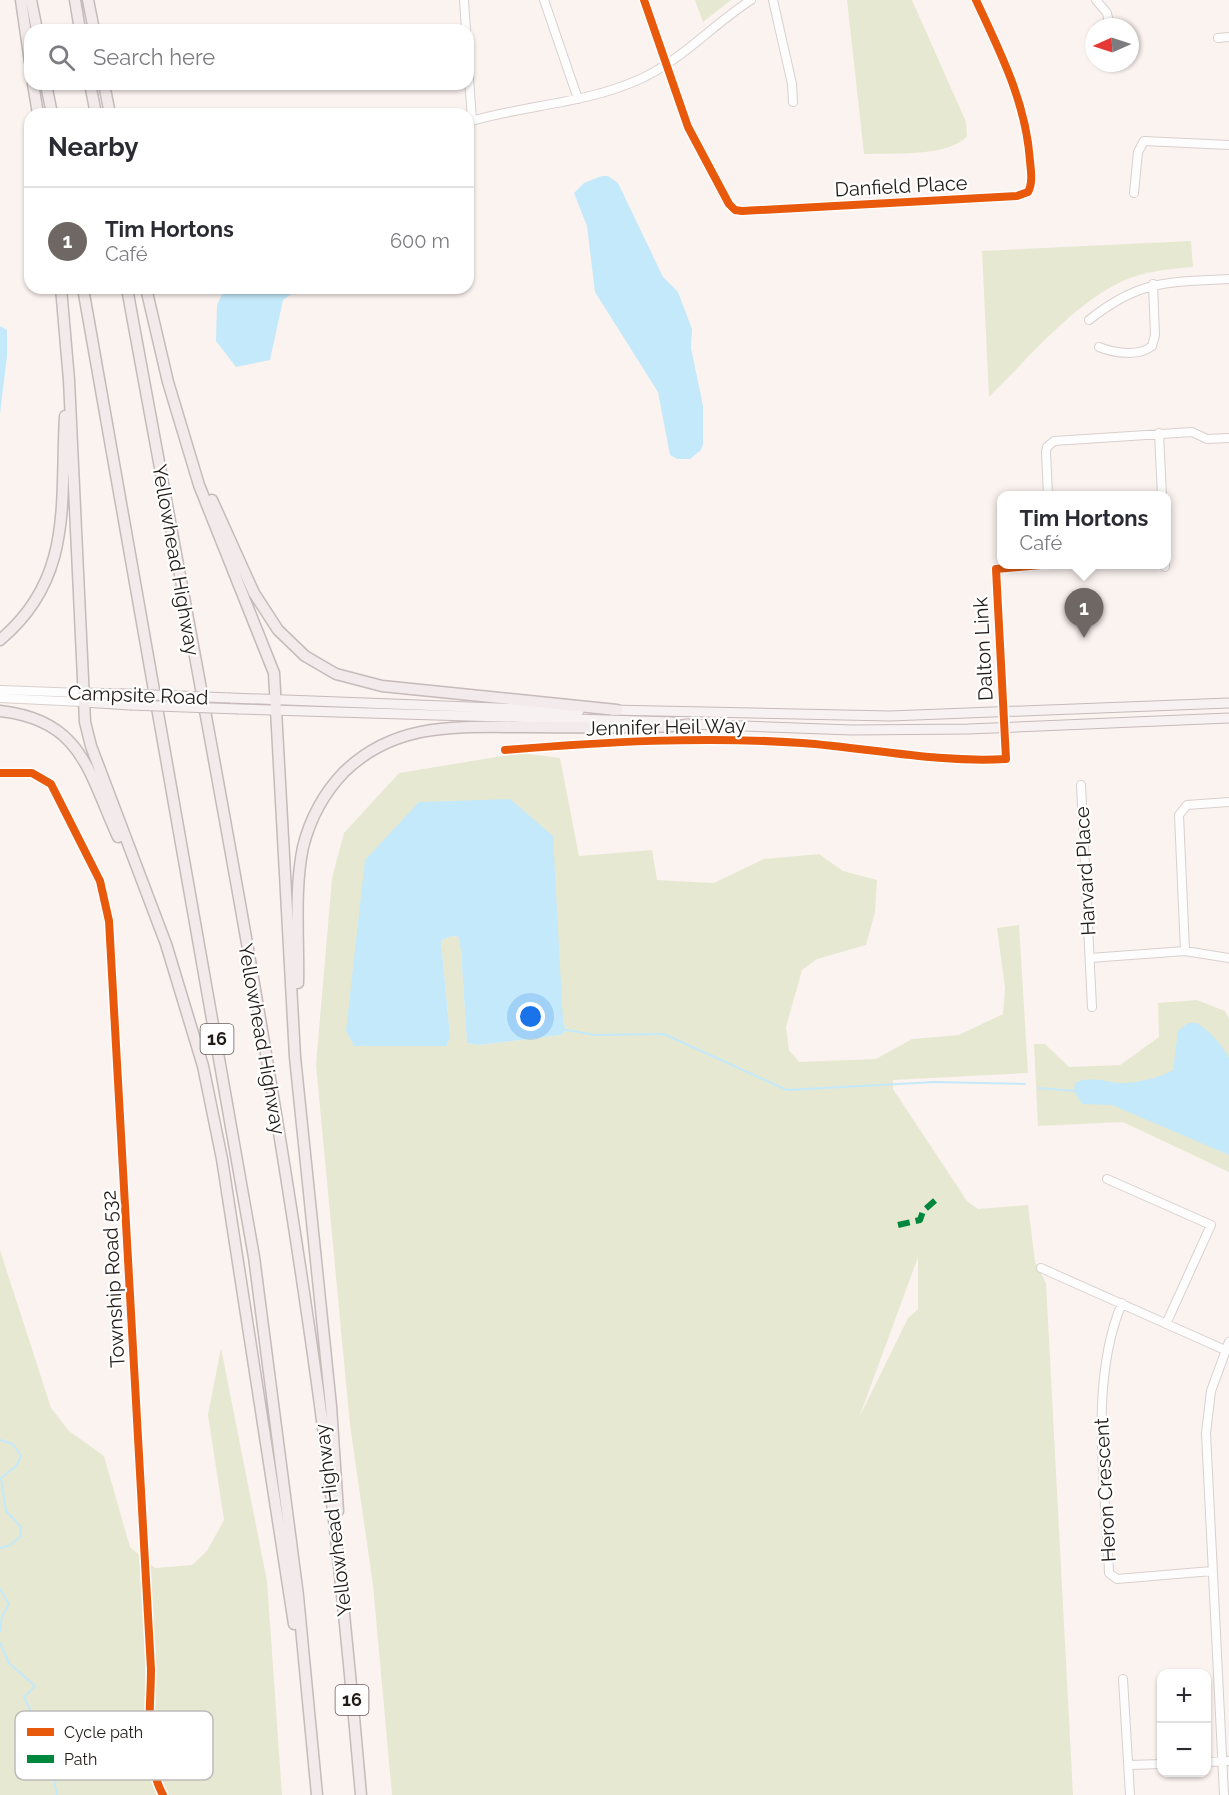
<!DOCTYPE html>
<html lang="en">
<head>
<meta charset="utf-8">
<style>
	:root { --surface:#fff; --page:#f2f2f3; --text:#2b2b33; --muted:#7c7c81; --line:#e1e1e2; --accent:#6e6763 }
	body { margin:0; font-family:Raleway,sans-serif; background:var(--page); color:var(--text) }
	.controls { position:absolute; right:18px; bottom:18px; display:grid; overflow:hidden; border-radius:12px; box-shadow:0 2px 4px #0004 }
	.controls button { width:54px; height:54px; display:grid; place-items:center; padding:0; border:0; border-bottom:2px solid var(--line); background:var(--surface); color:var(--text); font:30px sans-serif }
	.compass { position:absolute; left:1085px; top:18px; width:54px; height:54px; border-radius:50%; background:var(--surface); box-shadow:0 2px 4px #0004; rotate:267deg }
	.you { position:absolute; left:531px; top:1017px; width:21px; height:21px; margin:-15px; border:4px solid #fff; border-radius:50%; background:#1a73e8; box-shadow:0 0 0 9px #1a73e833 }
	.badge { display:grid; place-items:center; width:39px; height:39px; border-radius:50%; background:var(--accent); color:#fff; font-size:20px; font-weight:700 }
	.pin { position:absolute; translate:-50% -50px; filter:drop-shadow(0 2px 3px #0008) }
	.pin::after { content:''; position:absolute; top:32px; width:21px; height:18px; background:inherit; clip-path:polygon(0 0,100% 0,50% 100%) }
	.popup { position:absolute; left:997px; top:491px; width:174px; height:78px; box-sizing:border-box; display:grid; place-content:center; border-radius:12px; background:var(--surface); filter:drop-shadow(0 2px 4px #0005); font-size:20px; white-space:nowrap; color:var(--muted) }
	.popup b { font-size:22px; color:var(--text) }
	.popup::after { content:''; position:absolute; left:50%; top:100%; margin-left:-12px; border:12px solid transparent; border-top-color:var(--surface) }
	.list { margin:0; padding:0; list-style:none }
	h2 { display:flex; justify-content:space-between; align-items:center; height:78px; margin:0; padding:0 24px; font-size:26px }
	h2 small { font-size:20px; font-weight:400; color:var(--muted) }
	.list li { display:grid; grid-template-columns:39px 1fr auto; gap:18px; align-items:center; box-sizing:border-box; height:108px; padding:0 24px; border-top:2px solid var(--line) }
	.list b { display:block; font-size:22px; white-space:nowrap }
	.list p { margin:0; font-size:20px; white-space:nowrap; color:var(--muted) }
	.list em { font-size:20px; font-style:normal; color:var(--muted) }
	.icon { flex:none; width:33px; height:33px; fill:none; stroke:currentColor; stroke-width:2; stroke-linecap:round; stroke-linejoin:round }
	.map { position:relative; flex:none; width:1229px; height:1795px; overflow:hidden }
	.search { position:absolute; background:var(--surface); box-shadow:0 2px 4px #0004; left:24px; top:24px; width:450px; height:66px; display:flex; align-items:center; gap:15px; box-sizing:border-box; padding:0 21px; border-radius:18px; color:var(--muted); font-size:22px }
	.panel { position:absolute; background:var(--surface); box-shadow:0 2px 4px #0004; left:24px; top:108px; width:450px; height:186px; border-radius:18px }
	.map>svg:first-child { display:block }
</style>
</head>
<body>
<div class="map">
<svg width="1229" height="1795" viewBox="0 0 1229 1795">
	<rect width="100%" height="100%" fill="#fbf3f0"/>
	<path fill="#e7e8d1" fill-rule="evenodd" d="M695 0H731L703 22Z
		M847 0H912L966 122 967 136C950 157 892 153 864 154Z
		M1191 241 1193 267C1169 269 1143 271 1121 282 1072 305 1027 360 989 397L982 251Z
		M521 753 560 758 579 856 652 850 657 880 714 883 764 859 819 854 843 871 877 880 875 912 866 945 817 959 802 970 786 1027 789 1050 799 1062 876 1059 912 1039 959 1035 1003 1014 1005 988 997 928 1019 925 1028 1073 893 1080V1089L967 1201 978 1209 1028 1205 1035 1262 1046 1283 1073 1795H392L373 1585 350 1425 316 1065 332 878 344 833 399 773ZM419 802 563 1021 566 1030 561 1035 478 1045 467 1043 461 950 458 936 448 937 441 941 450 1036 447 1046ZM918 1257V1309L908 1318 859 1418Z
		M1197 1000 1225 1011 1229 1019V1172L1123 1122 1038 1126 1034 1044H1045L1069 1067 1120 1065 1159 1037 1158 1003Z
		M0 1250 51 1408 69 1431 104 1456 130 1547 155 1568 192 1565 207 1551 224 1520 208 1415 221 1348 267 1581 282 1795H0Z"/>
	<path fill="#c4e9fa" d="M602 176H608L618 183 663 277 678 292 692 329 691 348 703 406V444L701 450 690 459H677L670 455 658 392 595 292 587 226 574 193 584 183Z
		M225 288H300L283 300 270 360 236 367 216 341 217 305Z
		M0 326 7 330V356L0 414Z
		M510 799 553 836 563 1021 566 1030 561 1035 478 1045 467 1043 461 950 458 936 448 937 441 941 450 1036 447 1046H354L346 1031 365 860 419 802Z
		M1188 1023H1197C1210 1032 1222 1044 1229 1058V1155L1112 1105 1082 1104 1074 1091 1075 1083C1090 1074 1110 1084 1127 1083 1143 1081 1159 1078 1173 1070L1178 1031Z"/>
	<g fill="none" stroke-linecap="round" stroke-linejoin="round">
		<path stroke="#c4e9fa" stroke-width="2" d="M566 1030 596 1035 664 1034 787 1090 935 1082 1025 1084
			M1039 1088 1074 1091
			M0 1440 13 1444 21 1456 16 1466 1 1478 6 1511 21 1527 20 1537 9 1546 0 1548
			M0 1589 9 1604 2 1616 0 1631
			M0 1643 9 1663 35 1686 24 1697 47 1745 57 1795"/>
		<g stroke="#d8d0cd" stroke-width="10">
			<path id="minor" d="M464 0 466 30
				M544 0 578 99
				M644 0 688 127 729 204 735 210 742 211 1017 196 1028 192C1033 183 1031 171 1030 161 1026 102 1000 52 976 0
				M773 0 792 84 793 102
				M1096 0 1107 13 1110 27
				M1218 38 1229 37
				M468 63 472 121
				M468 122C524 105 584 104 638 80 680 62 712 25 751 0
				M1134 193 1138 152 1144 141 1229 145
				M1089 320C1139 280 1167 282 1229 279
				M1099 347C1114 353 1139 357 1152 346L1155 335 1153 284
				M1159 433 1162 496
				M1048 496 1046 452 1047 447 1054 441 1192 432 1207 439 1229 438
				M1165 564V567
				M0 690 82 693
				M0 698 83 702
				M505 750C603 742 702 736 802 743 870 748 937 763 1006 759L996 569 1052 564
				M0 773H32L51 784 100 881 109 921 151 1669C151 1710 143 1758 163 1795
				M1081 785 1092 1007
				M1185 951 1179 815 1187 805 1229 802
				M1090 958 1185 951 1229 958
				M1107 1179 1211 1225 1166 1324
				M1041 1268 1225 1350
				M1122 1303C1088 1384 1106 1487 1109 1573L1117 1579 1212 1571
				M1123 1679 1130 1795
				M1206 1762 1229 1761
				M1129 1765 1162 1764
				M1224 1795 1206 1433 1211 1391 1229 1342"/>
		</g>
		<g stroke="#c6baba" stroke-width="11">
			<path id="major" d="M82 693 128 694
				M231 698 579 711
				M83 702 130 705
				M239 709 672 722
				M611 710 890 716 1229 703
				M686 724 852 730 968 729 1229 718"/>
		</g>
		<g stroke="#c6baba" stroke-width="13">
			<path id="highway" d="M21 0 30 62
				M31 0 37 30
				M75 0 80 30
				M88 0 94 30
				M33 84 38 114
				M46 84 52 114
				M90 84 96 114
				M104 84 110 114
				M61 288 69 380 85 722 91 746 166 944 203 1066 222 1159 294 1624
				M83 288 254 1257 298 1596 317 1795
				M127 288C193 652 266 1016 317 1383 336 1520 349 1658 361 1795
				M146 288 168 382 199 485 274 673 295 1057 331 1406 338 1511
				M212 500 254 593 278 630 305 656 336 674 382 686 617 710
				M0 640C74 578 60 503 65 416
				M0 711C82 720 88 771 118 837
				M298 983C299 939 294 890 303 847 310 819 324 793 344 772 397 721 459 727 528 727 582 727 637 729 691 725"/>
		</g>
		<use href="#minor" stroke="#fefdfd" stroke-width="8"/>
		<use href="#major" stroke="#f8f1f2" stroke-width="9"/>
		<use href="#highway" stroke="#f2eaeb" stroke-width="10"/>
		<g stroke="#c6baba" stroke-width="11" stroke-linecap="butt">
			<path id="major-bridge" d="M128 694 231 698
				M130 705 239 709"/>
		</g>
		<use href="#major-bridge" stroke="#f8f1f2" stroke-width="9"/>
		<path stroke="#00873e" stroke-width="6" stroke-dasharray="12 6" stroke-linecap="butt" d="M898 1225 920 1220 923 1211 938 1198"/>
		<g stroke="#fff" stroke-width="11">
			<path id="cycleway" d="M644 0 688 127 729 204 735 210 742 211 1017 196 1028 192C1033 183 1031 171 1030 161 1026 102 1000 52 976 0
				M505 750C603 742 702 736 802 743 870 748 937 763 1006 759L996 569 1052 564
				M0 773H32L51 784 100 881 109 921 151 1669C151 1710 143 1758 163 1795"/>
		</g>
		<use href="#cycleway" stroke="#e8590c" stroke-width="8"/>
	</g>
	<g text-anchor="middle" stroke-width="4.5" stroke-linejoin="round" paint-order="stroke">
		<g fill="#fff" stroke="#645f5d" stroke-width="1.5">
			<rect x="200.5" y="1024" width="33" height="30" rx="4.5"/>
			<rect x="335.5" y="1685" width="33" height="30" rx="4.5"/>
		</g>
		<g font-size="18" font-weight="bold" fill="#221b17">
			<text x="217" y="1045">16</text>
			<text x="352" y="1706">16</text>
		</g>
		<g font-size="20" fill="#221b17" stroke="#fff">
			<text transform="translate(901 186) rotate(-3)" y="7">Danfield Place</text>
			<text transform="translate(176 560) rotate(80)" y="7">Yellowhead Highway</text>
			<text transform="translate(983 649) rotate(-93)" y="7">Dalton Link</text>
			<text transform="translate(138 695) rotate(2)" y="7">Campsite Road</text>
			<text transform="translate(666 727) rotate(-1)" y="7">Jennifer Heil Way</text>
			<text transform="translate(1085 871) rotate(-93)" y="7">Harvard Place</text>
			<text transform="translate(262 1039) rotate(80)" y="7">Yellowhead Highway</text>
			<text transform="translate(113 1279) rotate(-93)" y="7">Township Road 532</text>
			<text transform="translate(1105 1490) rotate(-93)" y="7">Heron Crescent</text>
			<text transform="translate(333 1520) rotate(-97)" y="7">Yellowhead Highway</text>
		</g>
	</g>
	<rect x="15" y="1711" width="198" height="69" rx="9" fill="#fff" stroke="#bdbbb9" stroke-width="1.5"/>
	<rect x="27" y="1728" width="27" height="8" fill="#e8590c"/>
	<rect x="27" y="1755" width="27" height="8" fill="#00873e"/>
	<g font-size="16" fill="#221b17">
		<text x="64" y="1738">Cycle path</text>
		<text x="64" y="1765">Path</text>
	</g>
</svg>
<div class="controls">
<button>+</button>
<button>−</button>
</div>
<svg class="compass" viewBox="-18 -18 36 36"><path d="M0-13l5 13h-10z" fill="#e53935"/><path d="M0 13l5-13h-10z" fill="#7c7c81"/></svg>
<div class="you"></div>
<div class="pin badge" style="left:1084px;top:638px">1</div>
<div class="popup"><b>Tim Hortons</b>Café</div>
<div class="search"><svg class="icon" aria-label="search" viewBox="0 0 24 24"><circle cx="10" cy="10" r="6"/><path d="M15 15l6 6"/></svg>Search here</div>
<section class="panel">
<h2>Nearby<small></small></h2>
<ul class="list">
<li><span class="badge">1</span><div><b>Tim Hortons</b><p>Café</p></div><em>600 m</em></li>
</ul>
</section>
</div>
</body>
</html>
